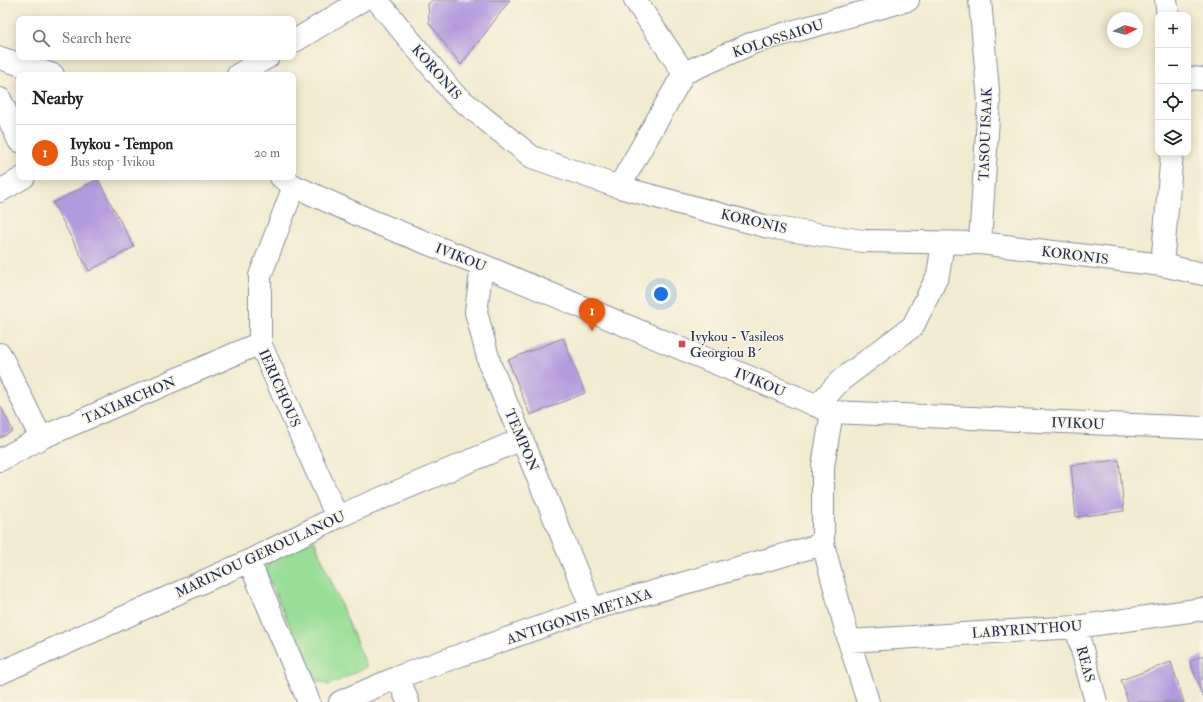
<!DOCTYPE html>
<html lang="en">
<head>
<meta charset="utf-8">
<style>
	:root { --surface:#fff; --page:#f2f2f2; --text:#202124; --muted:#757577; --line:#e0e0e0; --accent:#ea580c }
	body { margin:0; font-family:"IM FELL Double Pica",serif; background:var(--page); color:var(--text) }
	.controls { position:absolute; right:12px; top:12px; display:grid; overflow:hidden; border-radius:8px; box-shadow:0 2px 10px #0003 }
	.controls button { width:36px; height:36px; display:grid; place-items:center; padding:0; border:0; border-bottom:1px solid var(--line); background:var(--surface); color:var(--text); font:20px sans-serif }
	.compass { position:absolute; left:1107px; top:12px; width:36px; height:36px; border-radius:50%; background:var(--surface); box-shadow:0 2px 10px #0003; rotate:84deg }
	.you { position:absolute; left:661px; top:294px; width:14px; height:14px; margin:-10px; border:3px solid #fff; border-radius:50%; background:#1a73e8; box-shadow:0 0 0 6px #1a73e833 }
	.badge { display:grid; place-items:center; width:26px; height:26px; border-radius:50%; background:var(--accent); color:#fff; font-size:13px; font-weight:700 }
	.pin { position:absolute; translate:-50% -33px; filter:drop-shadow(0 1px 2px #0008) }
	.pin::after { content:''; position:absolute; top:21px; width:14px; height:12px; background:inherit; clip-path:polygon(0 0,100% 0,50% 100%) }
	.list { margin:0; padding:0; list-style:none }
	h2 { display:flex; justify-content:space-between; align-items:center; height:52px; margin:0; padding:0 16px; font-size:17px }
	h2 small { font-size:13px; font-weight:400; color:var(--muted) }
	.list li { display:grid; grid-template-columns:26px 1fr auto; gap:12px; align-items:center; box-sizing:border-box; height:56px; padding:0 16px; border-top:1px solid var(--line) }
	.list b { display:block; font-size:15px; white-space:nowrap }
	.list p { margin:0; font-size:13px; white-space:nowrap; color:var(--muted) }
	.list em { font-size:13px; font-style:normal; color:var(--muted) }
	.icon { flex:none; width:22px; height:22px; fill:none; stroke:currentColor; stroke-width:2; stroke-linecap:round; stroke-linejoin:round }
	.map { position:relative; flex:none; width:1203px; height:702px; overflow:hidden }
	.search { position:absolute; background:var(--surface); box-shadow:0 2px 10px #0003; left:16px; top:16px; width:280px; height:44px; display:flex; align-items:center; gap:10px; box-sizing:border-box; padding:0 14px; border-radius:8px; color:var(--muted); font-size:15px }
	.panel { position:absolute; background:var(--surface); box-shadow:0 2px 10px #0003; left:16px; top:72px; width:280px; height:108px; border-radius:8px }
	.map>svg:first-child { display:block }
</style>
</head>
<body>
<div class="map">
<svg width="1203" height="702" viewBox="0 0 1203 702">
	<rect width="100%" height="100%" fill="#fcf5e5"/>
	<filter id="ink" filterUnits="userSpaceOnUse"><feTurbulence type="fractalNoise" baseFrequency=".025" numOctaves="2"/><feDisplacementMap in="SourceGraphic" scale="8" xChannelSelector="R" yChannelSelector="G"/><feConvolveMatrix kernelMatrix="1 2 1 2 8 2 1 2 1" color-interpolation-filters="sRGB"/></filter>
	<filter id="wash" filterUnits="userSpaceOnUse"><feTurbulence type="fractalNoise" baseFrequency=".012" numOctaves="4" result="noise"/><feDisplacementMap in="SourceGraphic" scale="16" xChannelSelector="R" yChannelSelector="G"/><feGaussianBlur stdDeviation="0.9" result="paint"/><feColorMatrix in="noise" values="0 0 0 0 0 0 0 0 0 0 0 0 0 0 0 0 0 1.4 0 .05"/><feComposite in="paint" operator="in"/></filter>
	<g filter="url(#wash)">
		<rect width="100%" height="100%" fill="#f2ebd1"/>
		<path fill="#98de97" stroke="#5a867a" d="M314 540 367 667 329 685 314 679 266 573 268 561Z"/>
		<g id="blocks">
			<path fill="#b29ade" d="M433 0H510L461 65 429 23 428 4Z
				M98 179 134 247 89 271 53 203Z
				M563 338 585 393 530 415 508 360Z
				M0 405 13 431 0 438Z
				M1119 460 1124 511 1076 517 1071 465Z
				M1203 655V697L1190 662Z
				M1171 662 1184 702H1128L1121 680Z"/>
		</g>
	</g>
	<g filter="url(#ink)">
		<use href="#blocks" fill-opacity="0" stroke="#868d98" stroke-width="1"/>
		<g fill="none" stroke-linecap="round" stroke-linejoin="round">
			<g stroke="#868d98" stroke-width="24">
				<path id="minor" d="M377 0 454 94 532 157 619 187 768 227 863 241 980 243 1162 265 1203 274
					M635 0 684 73
					M1166 0 1168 15
					M0 58 53 75
					M1188 78 1203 79
					M0 99 19 141
					M281 177 294 186 374 222 482 265 832 412 1203 428
					M294 186 260 276V343L337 517
					M619 187 684 73 755 42 908 0
					M980 243 989 102 980 0
					M482 265 476 312 490 365 522 439 592 609
					M1162 265 1172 153
					M0 354 41 438
					M817 406 840 381 913 326 938 275 943 243
					M832 412 823 466V544L849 641 868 702
					M0 460 41 438 260 343
					M249 561 309 702
					M1076 627 1096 702
					M849 641 1076 627 1203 609
					M0 673 249 561 337 517 522 439
					M398 677 408 702
					M340 702 398 677 592 609 823 544"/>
			</g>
			<g stroke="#868d98" stroke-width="24">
				<path id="major" d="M293 42 362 0
					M238 75 268 57
					M0 191 24 177"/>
			</g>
			<use href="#minor" stroke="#fff" stroke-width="22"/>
			<use href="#major" stroke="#fff" stroke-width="22"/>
		</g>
	</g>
	<rect fill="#d1495b" stroke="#fcf5e5" stroke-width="1.5" x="678" y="340" width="8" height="8" rx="2"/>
	<g text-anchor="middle" stroke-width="3" stroke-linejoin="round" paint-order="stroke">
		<g font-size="14" fill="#1b2f5e" stroke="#fcf5e5">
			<text transform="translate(778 38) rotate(-18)" y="5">KOLOSSAIOU</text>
			<text transform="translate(437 72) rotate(49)" y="5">KORONIS</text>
			<text transform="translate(985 134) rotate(-88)" y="5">TASOU ISAAK</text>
			<text transform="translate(754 221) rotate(13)" y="5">KORONIS</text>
			<text transform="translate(1075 255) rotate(7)" y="5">KORONIS</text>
			<text transform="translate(461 257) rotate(22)" y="5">IVIKOU</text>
			<text transform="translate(760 382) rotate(23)" y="5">IVIKOU</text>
			<text transform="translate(280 388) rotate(66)" y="5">IERICHOUS</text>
			<text transform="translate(129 400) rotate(-23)" y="5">TAXIARCHON</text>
			<text transform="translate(1078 423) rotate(2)" y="5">IVIKOU</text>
			<text transform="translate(522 440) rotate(67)" y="5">TEMPON</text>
			<text transform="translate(260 554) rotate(-25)" y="5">MARINOU GEROULANOU</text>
			<text transform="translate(579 616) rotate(-18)" y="5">ANTIGONIS METAXA</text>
			<text transform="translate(1027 629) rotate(-4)" y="5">LABYRINTHOU</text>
			<text transform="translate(1086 664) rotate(75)" y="5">REAS</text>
		</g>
		<g font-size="14" fill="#1b2f5e" stroke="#fcf5e5" text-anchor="start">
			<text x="690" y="341">Ivykou - Vasileos<tspan x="690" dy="16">Georgiou B´</tspan></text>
		</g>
	</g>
</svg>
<div class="controls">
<button>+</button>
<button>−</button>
<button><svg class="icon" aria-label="locate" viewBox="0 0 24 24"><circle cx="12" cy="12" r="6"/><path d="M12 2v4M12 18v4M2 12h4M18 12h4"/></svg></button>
<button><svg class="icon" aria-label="layers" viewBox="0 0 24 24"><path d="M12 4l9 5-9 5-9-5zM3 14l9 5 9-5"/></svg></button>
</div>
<svg class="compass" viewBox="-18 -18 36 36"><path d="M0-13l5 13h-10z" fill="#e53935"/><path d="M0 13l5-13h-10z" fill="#757577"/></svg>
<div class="you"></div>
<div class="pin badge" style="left:592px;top:331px">1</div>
<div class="search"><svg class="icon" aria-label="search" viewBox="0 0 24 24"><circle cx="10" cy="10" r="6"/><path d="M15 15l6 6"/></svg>Search here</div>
<section class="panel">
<h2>Nearby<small></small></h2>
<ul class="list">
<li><span class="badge">1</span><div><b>Ivykou - Tempon</b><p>Bus stop · Ivikou</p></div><em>20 m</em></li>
</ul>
</section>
</div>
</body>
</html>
